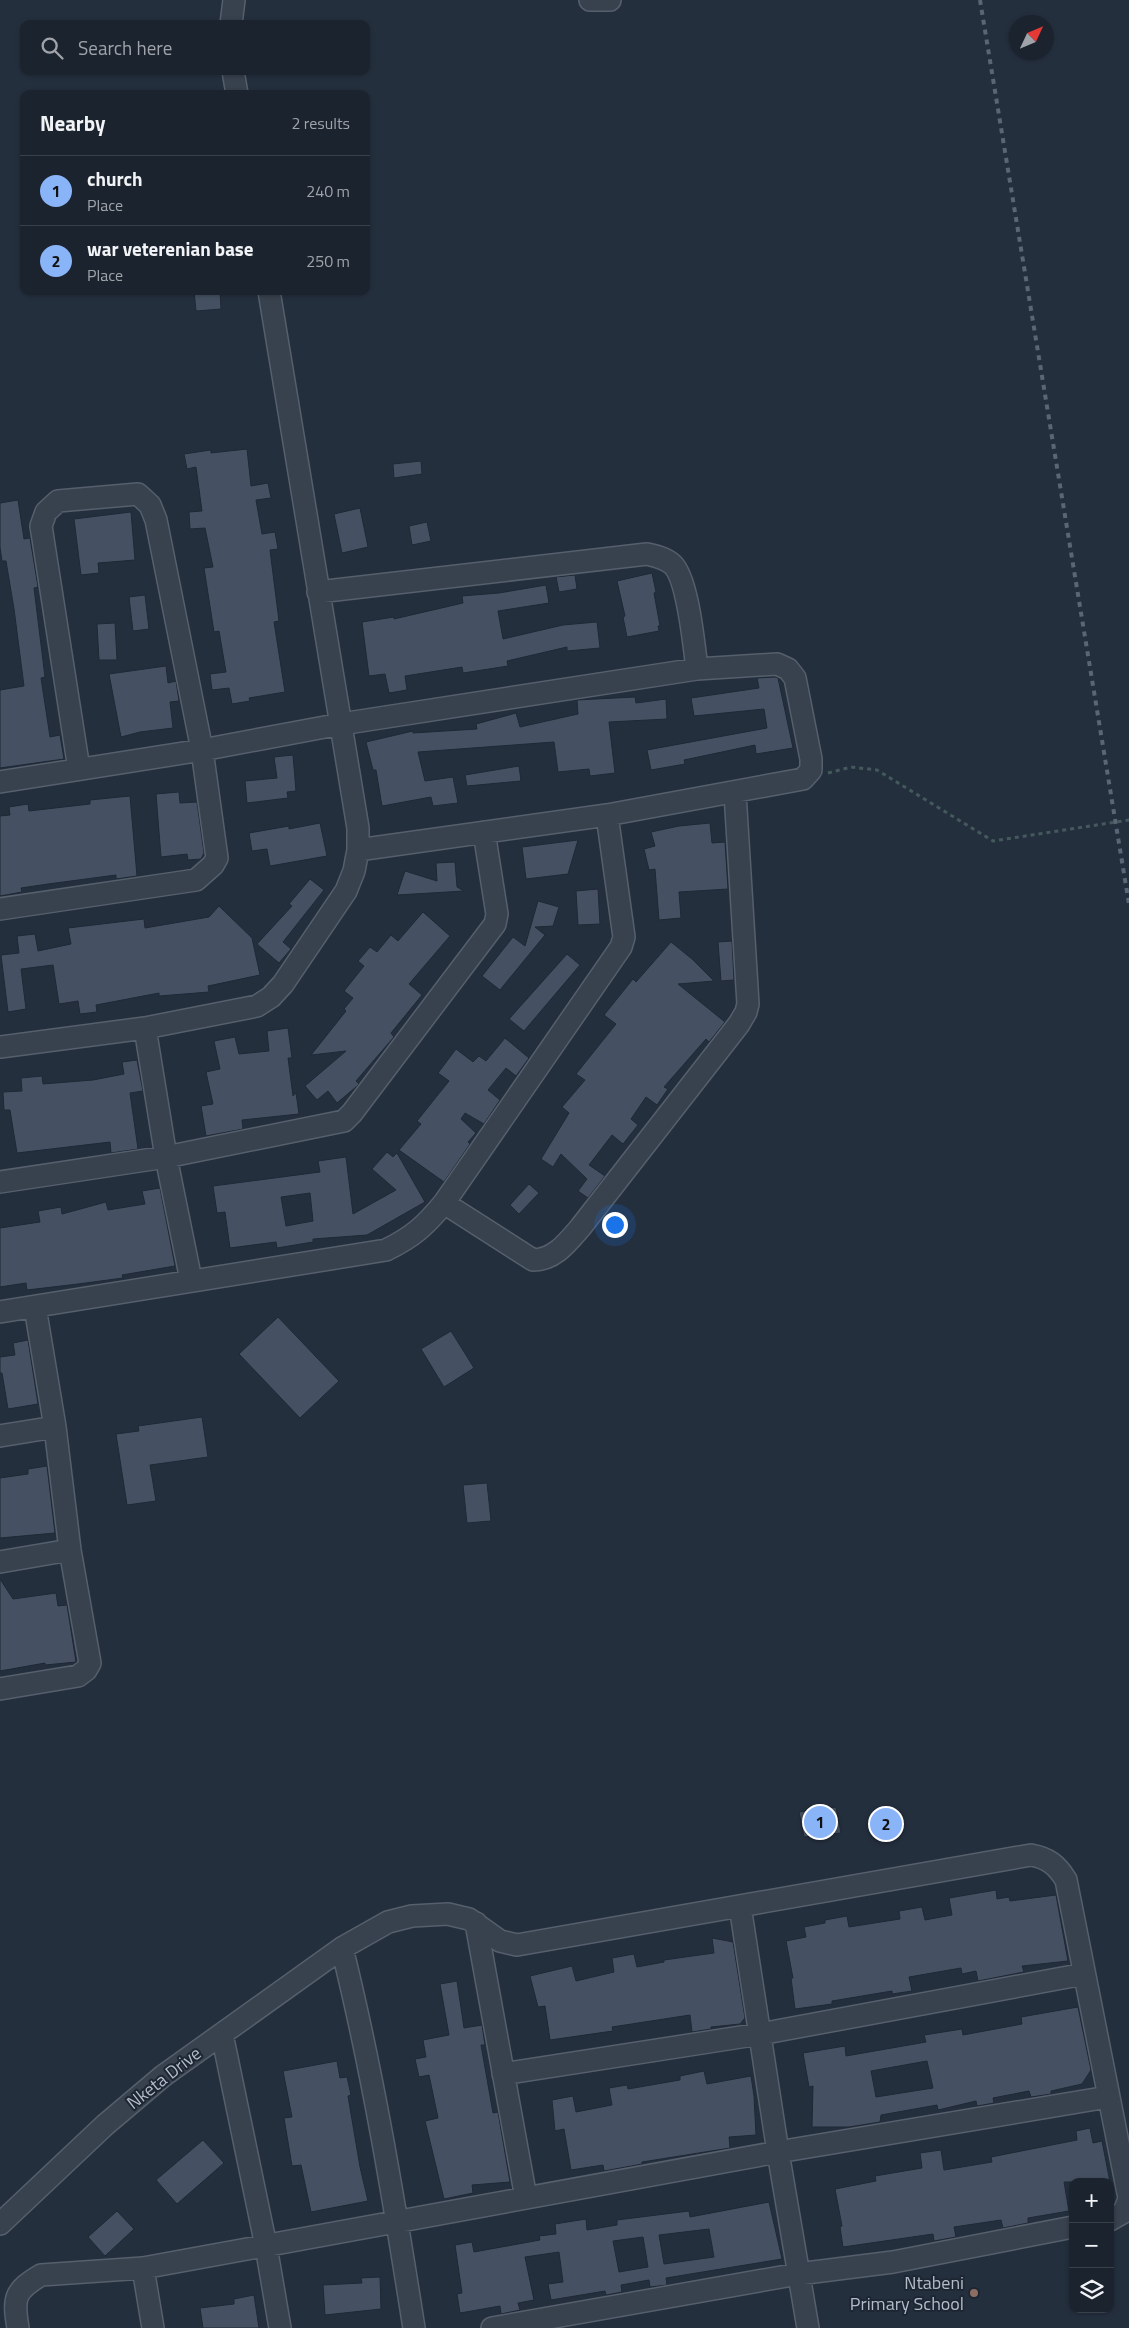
<!DOCTYPE html>
<html lang="en">
<head>
<meta charset="utf-8">
<style>
	:root { --surface:#1b232e; --page:#242b36; --text:#f1f3f6; --muted:#a0a4aa; --line:#39404a; --accent:#8ab4f8 }
	body { margin:0; font-family:"Titillium Web",sans-serif; background:var(--page); color:var(--text) }
	.controls { position:absolute; right:15px; bottom:15px; display:grid; overflow:hidden; border-radius:10px; box-shadow:0 1px 4px #0004 }
	.controls button { width:45px; height:45px; display:grid; place-items:center; padding:0; border:0; border-bottom:1px solid var(--line); background:var(--surface); color:var(--text); font:25px sans-serif }
	.compass { position:absolute; left:1009px; top:15px; width:45px; height:45px; border-radius:50%; background:var(--surface); box-shadow:0 1px 4px #0004; rotate:46deg }
	.you { position:absolute; left:614px; top:1224px; width:18px; height:18px; margin:-12px; border:4px solid #fff; border-radius:50%; background:#1a73e8; box-shadow:0 0 0 8px #1a73e833 }
	.badge { display:grid; place-items:center; width:32px; height:32px; border-radius:50%; background:var(--accent); color:#111; font-size:16px; font-weight:700 }
	.pin { position:absolute; translate:-50% -50%; border:2px solid #fff; box-shadow:0 1px 5px #0006 }
	.list { margin:0; padding:0; list-style:none }
	h2 { display:flex; justify-content:space-between; align-items:center; height:65px; margin:0; padding:0 20px; font-size:21px }
	h2 small { font-size:16px; font-weight:400; color:var(--muted) }
	.list li { display:grid; grid-template-columns:32px 1fr auto; gap:15px; align-items:center; box-sizing:border-box; height:70px; padding:0 20px; border-top:1px solid var(--line) }
	.list b { display:block; font-size:19px; white-space:nowrap }
	.list p { margin:0; font-size:16px; white-space:nowrap; color:var(--muted) }
	.list em { font-size:16px; font-style:normal; color:var(--muted) }
	.icon { flex:none; width:28px; height:28px; fill:none; stroke:currentColor; stroke-width:2; stroke-linecap:round; stroke-linejoin:round }
	.map { position:relative; flex:none; width:1129px; height:2328px; overflow:hidden }
	.search { position:absolute; background:var(--surface); box-shadow:0 1px 4px #0004; left:20px; top:20px; width:350px; height:55px; display:flex; align-items:center; gap:12px; box-sizing:border-box; padding:0 18px; border-radius:10px; color:var(--muted); font-size:19px }
	.panel { position:absolute; background:var(--surface); box-shadow:0 1px 4px #0004; left:20px; top:90px; width:350px; height:205px; border-radius:10px }
	.map>svg:first-child { display:block }
</style>
</head>
<body>
<div class="map">
<svg width="1129" height="2328" viewBox="0 0 1129 2328">
	<rect width="100%" height="100%" fill="#242f3e"/>
	<path fill="#455162" stroke="#1f2835" fill-rule="evenodd" d="M194 291H220L221 309 196 311Z
		M247 449 251 486 268 483 271 498 256 500 262 534 275 532 278 549 270 550 279 621 274 622 285 692 249 698 250 701 232 704 229 688 212 690 210 674 226 672 219 631 214 632 204 568 213 567 205 528 190 529 189 512 202 511 196 467 187 469 184 454 211 450V453Z
		M421 461 422 474 394 478 393 464Z
		M18 500 24 539 30 538 38 587 34 588 45 677 41 678 50 737 60 735 64 759 0 768V690L24 686 14 609 6 561H2L0 547V503Z
		M360 508 368 547 342 553 334 514Z
		M131 512 135 560 98 563 99 573 81 575 74 519Z
		M427 522 431 541 412 545 409 526Z
		M652 573 656 592 654 593 660 626H658L659 631 627 637 623 617 625 616 617 581Z
		M575 575 577 589 559 592 556 577Z
		M546 585 549 603 498 611 503 639 563 625 597 622 600 648 567 651V647L507 661 508 666 463 673 462 667 405 676 407 690 389 693 385 674 369 676 362 622 394 617V619L463 603 462 596 499 593Z
		M145 595 149 629 133 631 129 597Z
		M115 623 117 660H99L97 624Z
		M166 666 168 683 176 681 179 701 170 702 173 728 140 732 121 737 109 674Z
		M775 677 778 678 793 748 756 754 755 745 684 760 685 764 651 770 647 750 767 728 764 709 694 716 691 698 759 688 757 678Z
		M635 697 636 703 666 699 667 719 609 722 615 773 590 776 589 769 558 772 554 742 418 752 425 781 453 777 458 803 433 806 431 797 382 806 376 770H373L366 742 413 731V733L477 729 476 724 516 713 520 727 578 714 577 700Z
		M293 755 296 791 287 792 288 798 247 803 245 781 277 778 274 757Z
		M519 766 521 781 467 786 465 775Z
		M179 792 180 803 197 802 204 853 201 859 188 860 187 854 161 857 156 794Z
		M130 796 137 876 116 879V875L48 884 21 888 22 892 0 896V816L10 815 9 807 28 804 29 811 90 804V800Z
		M320 823 327 856 270 866 267 849 252 851 249 833 289 826V829Z
		M710 823 712 843 725 842 728 889 679 892 681 918 659 920 655 869 649 870 644 849 655 846 651 832 679 826Z
		M578 840 568 874 526 879 522 847Z
		M455 862 457 887 464 891 397 895 405 871 437 881 436 863Z
		M310 879 324 890 283 942 291 949 279 963 257 944 292 906 289 904Z
		M598 889 600 924 578 925 576 891Z
		M538 901 559 907 553 926 535 927 545 935 500 990 482 976 513 937 525 946Z
		M219 906 252 938 260 975 208 986 209 992 159 996V993L96 1005 97 1012 80 1014 78 1001 59 1004 53 965 21 969 26 1009 8 1012 1 955 19 953 17 936 35 934 38 951 71 944 68 928 144 919 145 928 209 917Z
		M423 912 450 936 409 984 422 995 391 1033 394 1037 356 1081 359 1084 356 1087 337 1103 328 1091 317 1100 305 1086 346 1051 311 1055 346 1011 344 1009 353 998 344 991 364 966 358 961 370 947 377 952 391 935 398 941Z
		M732 941 734 980 721 981 718 942Z
		M671 942 692 959 714 981 678 984 725 1022 709 1042 706 1039 664 1087 668 1089 657 1105 646 1097 631 1119 638 1125 623 1144 612 1135 589 1165 605 1176 588 1198 578 1191 587 1179 561 1154 553 1167 541 1159 569 1113 562 1107 585 1080 576 1074 616 1024 604 1015 633 979 636 982Z
		M567 954 580 965 524 1031 509 1019Z
		M288 1028 292 1058H288L293 1096 296 1093 299 1114 242 1120 243 1129 206 1136 201 1106 213 1104 206 1072 220 1069 214 1041 235 1037 239 1054 269 1051 267 1031Z
		M505 1038 529 1058 516 1076 506 1068 488 1090 500 1100 484 1124 465 1113 461 1119 476 1133 468 1142 470 1144 444 1182 399 1150 421 1124 417 1121 449 1081 438 1073 456 1049 473 1062 479 1056 486 1061Z
		M137 1060 143 1091 130 1093 138 1149 111 1153 110 1142 17 1153 10 1110H4L3 1092 22 1091 21 1078 42 1076 43 1084 93 1080 124 1074 122 1062Z
		M387 1152 393 1157 397 1153 425 1202 367 1235 313 1239V1242L277 1248 276 1242 230 1248 225 1212 217 1213 213 1186 320 1172 318 1161 346 1157 353 1214 396 1190 372 1169ZM310 1193 313 1221 286 1226 281 1197Z
		M529 1184 539 1193 519 1214 510 1205Z
		M160 1188 175 1266 122 1275 123 1278 78 1284 27 1290 26 1283 0 1287V1228L40 1222 38 1211 61 1207 62 1214 106 1202 108 1210 145 1204 142 1191Z
		M278 1317 339 1381 300 1418 239 1354Z
		M451 1331 474 1368 444 1387 421 1349Z
		M28 1340 38 1404 8 1409 2 1373H0V1357L15 1355 13 1343Z
		M202 1417 208 1457 150 1465 156 1501 127 1505 116 1434 139 1431 138 1426Z
		M47 1466 55 1533 0 1538V1478L28 1474V1469Z
		M487 1483 491 1521 467 1523 463 1485Z
		M0 1579 13 1599 56 1593 58 1606 67 1605 76 1662 45 1665V1663L0 1671Z
		M836 1807 841 1833 804 1837 799 1812Z
		M896 1817 899 1837 878 1840 874 1819Z
		M996 1890 997 1899 1009 1897 1010 1901 1056 1895 1068 1961 1022 1966 1024 1972 978 1981 976 1971 962 1974 961 1968 909 1977 912 1991 892 1994V1991L832 2001V2004L795 2009 791 1978H793L786 1941 806 1937 804 1927 825 1923V1920L847 1916 849 1927 900 1919 899 1911 922 1907 925 1920 952 1915 949 1898Z
		M712 1938 733 1942 745 2018 740 2024 711 2027V2029L692 2032 690 2015 612 2027 613 2031 550 2040 545 2006 538 2007 530 1976 572 1966 576 1981 614 1972 612 1958 634 1954 637 1967 664 1962V1960L714 1953Z
		M457 1981 464 2028 482 2025 485 2045H481L493 2113 498 2112 510 2182 472 2185 473 2193 444 2199 425 2121 438 2118 429 2075 419 2077 415 2059 426 2057 423 2040 449 2035 440 1984Z
		M1078 2007 1091 2070 1082 2084 1051 2091V2094L1031 2097 1029 2091 993 2098 994 2103 977 2106 976 2101 938 2110 937 2105 881 2115 880 2122 849 2127H812L813 2086 809 2087 803 2053 845 2046 846 2056 926 2042 924 2035 962 2029 963 2035 1022 2024 1021 2017ZM927 2061 933 2088 876 2097 871 2071Z
		M337 2061 340 2078 347 2077 351 2095 348 2096 360 2167 368 2201 311 2212 301 2165 292 2166 284 2118 292 2117 283 2071Z
		M704 2071 707 2084 751 2076 754 2096 756 2135 729 2137 730 2148 642 2162V2164L604 2171 603 2165 571 2170 564 2129 555 2131 552 2100 573 2096 576 2112 612 2105 609 2088 627 2085 628 2089 680 2080V2076Z
		M1090 2128 1093 2143 1102 2141 1110 2182H1064L1069 2211 1028 2218V2223L1003 2228 1001 2220 954 2227 956 2237 934 2241 933 2234 843 2247 840 2227 842 2226 835 2189 876 2181 875 2176 922 2168 920 2153 941 2150 944 2170 992 2162 991 2157 1077 2140 1076 2131Z
		M203 2140 224 2163 177 2204 156 2180Z
		M769 2202 782 2259 666 2278 667 2285 650 2287 649 2280 621 2285 622 2292 606 2295 605 2291 551 2300 548 2284 563 2282 559 2252 525 2257 534 2300 518 2303 520 2310 501 2314 500 2306 460 2313 457 2294 462 2293 455 2245 472 2242 474 2252 540 2240 539 2236 556 2234 555 2224 586 2219 587 2230 617 2225V2220L689 2211 690 2217ZM709 2229 714 2257 664 2264 659 2235ZM643 2237 648 2267 619 2272 613 2241Z
		M117 2211 134 2229 105 2256 88 2237Z
		M380 2277 381 2309 325 2315 323 2285 362 2283 361 2278Z
		M254 2295 259 2328H203L200 2308 234 2304V2299Z"/>
	<g fill="none" stroke-linecap="round" stroke-linejoin="round">
		<g stroke="#565f6c" stroke-width="24">
			<path id="minor" d="M590 0H610
				M231 24 234 0
				M233 71 237 94
				M318 592 647 554C656 556 665 558 672 564 688 578 694 646 697 669
				M0 782 202 750 341 724 697 669 777 664 788 669 795 678 811 759V770L803 779 607 815 358 850
				M0 909 196 880 213 865 217 858 202 750 156 520 150 505 138 494 58 501 46 512 41 526 79 769
				M145 1028 166 1157 191 1280
				M0 1047 145 1028 257 1006 271 997 283 984 346 891 354 871 358 850V828L269 291
				M0 1182 166 1157 344 1121 352 1113 495 924 497 914 484 832
				M444 1203 533 1260C554 1260 567 1243 580 1228L739 1024 746 1012 748 1004 735 793
				M0 1312 386 1250C413 1237 426 1225 444 1203L621 947 624 937 607 815
				M0 1436 55 1427
				M0 1562 70 1550
				M0 1689 78 1676 86 1670 90 1663 70 1550 55 1427 35 1307
				M740 1906 778 2152 808 2328
				M476 1923 526 2198
				M342 1948C373 2073 394 2201 414 2328
				M222 2034 266 2246 280 2328
				M503 2074 760 2034 1084 1974
				M1110 2220 1124 2212 1129 2199
				M0 2224 105 2125 163 2076 342 1948 388 1922 412 1916 448 1914 469 1919 500 1941 517 1945 1031 1855C1048 1858 1057 1865 1066 1880L1129 2198
				M143 2268 153 2328
				M18 2328C13 2298 14 2291 41 2275L143 2268 778 2152 1108 2097
				M492 2328 798 2274 893 2262 1073 2227"/>
		</g>
		<path stroke="#44595c" stroke-width="3" stroke-dasharray="4 4" stroke-linecap="butt" d="M828 773 851 767 877 770 993 841 1129 820"/>
		<use href="#minor" stroke="#38414e" stroke-width="21"/>
		<path stroke="#5a6575" stroke-width="4" stroke-dasharray="5 5" stroke-linecap="butt" d="M980 0 1129 904"/>
	</g>
	<circle fill="#8d6e63" stroke="#1d2633" stroke-width="2" cx="974" cy="2293" r="5"/>
	<g text-anchor="middle" stroke-width="4" stroke-linejoin="round" paint-order="stroke">
		<g font-size="18" fill="#b4bcc9" stroke="#1d2633">
			<text transform="translate(164 2078) rotate(-38)" y="6">Nketa Drive</text>
		</g>
		<g font-size="18" fill="#b4bcc9" stroke="#1d2633" text-anchor="end">
			<text x="964" y="2289">Ntabeni<tspan x="964" dy="21">Primary School</tspan></text>
		</g>
	</g>
</svg>
<div class="controls">
<button>+</button>
<button>−</button>
<button><svg class="icon" aria-label="layers" viewBox="0 0 24 24"><path d="M12 4l9 5-9 5-9-5zM3 14l9 5 9-5"/></svg></button>
</div>
<svg class="compass" viewBox="-18 -18 36 36"><path d="M0-13l5 13h-10z" fill="#e53935"/><path d="M0 13l5-13h-10z" fill="#a0a4aa"/></svg>
<div class="you"></div>
<div class="pin badge" style="left:820px;top:1822px">1</div>
<div class="pin badge" style="left:886px;top:1824px">2</div>
<div class="search"><svg class="icon" aria-label="search" viewBox="0 0 24 24"><circle cx="10" cy="10" r="6"/><path d="M15 15l6 6"/></svg>Search here</div>
<section class="panel">
<h2>Nearby<small>2 results</small></h2>
<ul class="list">
<li><span class="badge">1</span><div><b>church</b><p>Place</p></div><em>240 m</em></li>
<li><span class="badge">2</span><div><b>war veterenian base</b><p>Place</p></div><em>250 m</em></li>
</ul>
</section>
</div>
</body>
</html>
